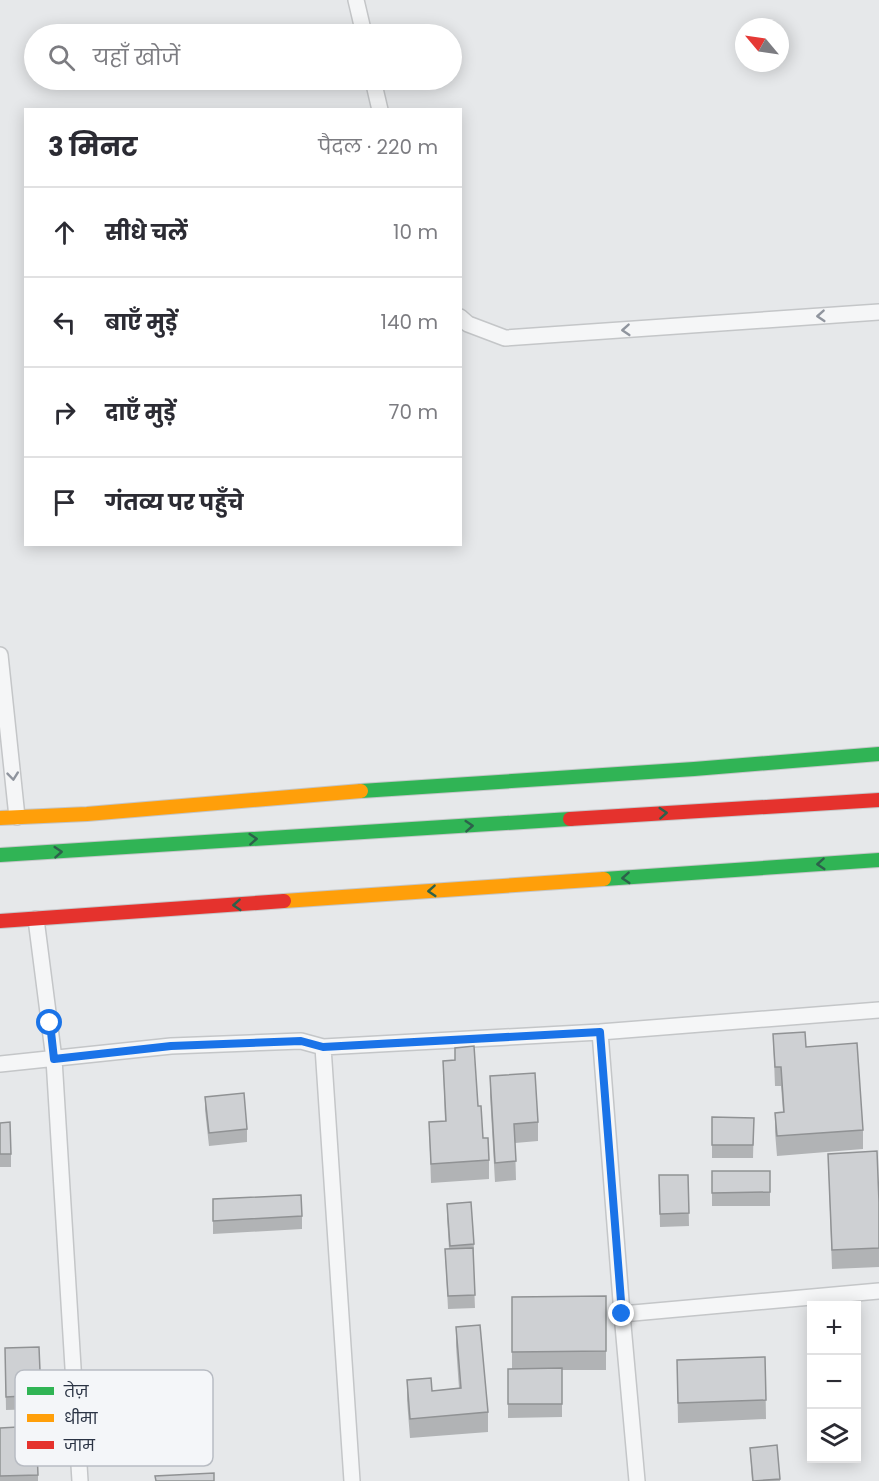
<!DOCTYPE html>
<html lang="hi">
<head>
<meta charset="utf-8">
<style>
	:root { --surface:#fff; --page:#f7f7f7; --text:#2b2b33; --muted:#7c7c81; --line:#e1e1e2 }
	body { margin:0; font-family:Poppins,"Noto Sans Devanagari",sans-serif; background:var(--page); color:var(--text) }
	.controls { position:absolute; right:18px; bottom:18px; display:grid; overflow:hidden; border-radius:0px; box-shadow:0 3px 15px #0003 }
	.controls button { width:54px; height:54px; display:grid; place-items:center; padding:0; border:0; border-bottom:2px solid var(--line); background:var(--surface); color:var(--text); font:30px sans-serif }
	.compass { position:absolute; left:735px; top:18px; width:54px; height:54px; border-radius:50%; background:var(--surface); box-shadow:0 3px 15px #0003; rotate:299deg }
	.stop { position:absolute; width:18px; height:18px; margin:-14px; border:4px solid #1a73e8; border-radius:50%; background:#fff }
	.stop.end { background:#1a73e8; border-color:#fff; box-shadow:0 2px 6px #0008 }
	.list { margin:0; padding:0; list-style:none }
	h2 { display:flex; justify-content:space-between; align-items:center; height:78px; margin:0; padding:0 24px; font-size:26px }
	h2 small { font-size:20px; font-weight:400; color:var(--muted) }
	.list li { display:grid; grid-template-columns:39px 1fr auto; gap:18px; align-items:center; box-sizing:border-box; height:90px; padding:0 24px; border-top:2px solid var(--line) }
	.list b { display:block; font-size:22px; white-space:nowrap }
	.list em { font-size:20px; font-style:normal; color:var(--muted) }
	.icon { flex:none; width:33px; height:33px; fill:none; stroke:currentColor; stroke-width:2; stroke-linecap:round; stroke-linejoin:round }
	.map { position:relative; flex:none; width:879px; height:1481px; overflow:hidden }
	.search { position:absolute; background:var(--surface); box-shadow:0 3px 15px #0003; left:24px; top:24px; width:438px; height:66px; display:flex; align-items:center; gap:15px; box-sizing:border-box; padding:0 21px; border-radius:33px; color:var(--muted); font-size:22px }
	.panel { position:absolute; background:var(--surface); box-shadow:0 3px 15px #0003; left:24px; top:108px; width:438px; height:438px; border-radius:0px }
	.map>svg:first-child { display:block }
</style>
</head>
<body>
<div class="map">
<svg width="879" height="1481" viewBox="0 0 879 1481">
	<rect width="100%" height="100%" fill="#e6e8ea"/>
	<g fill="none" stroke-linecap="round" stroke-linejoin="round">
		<g stroke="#c4c6c8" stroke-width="18">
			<path id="lane" d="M356 0 364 34
				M373 80 380 110
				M460 317 468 324 505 338 879 312
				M0 655 17 817
				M36 919 54 1059 80 1481
				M600 1032 622 1314 637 1481
				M323 1047 352 1481
				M0 1064 171 1046 301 1041 323 1047 600 1032 879 1010
				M622 1314 879 1291"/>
		</g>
		<g stroke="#c4c6c8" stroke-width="16">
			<path id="fast" d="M361 791 694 769 879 754
				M0 855 570 819
				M604 879 879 860"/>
		</g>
		<g stroke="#c4c6c8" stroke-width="16">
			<path id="slow" d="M0 818 87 814 361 791
				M284 901 604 879"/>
		</g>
		<g stroke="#c4c6c8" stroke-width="16">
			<path id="jam" d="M570 819 879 800
				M0 921 284 901"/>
		</g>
		<use href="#lane" stroke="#f5f6f7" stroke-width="15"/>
		<use href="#fast" stroke="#30b455" stroke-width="14"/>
		<use href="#slow" stroke="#ff9f0a" stroke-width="14"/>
		<use href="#jam" stroke="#e5322d" stroke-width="14"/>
	</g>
	<path fill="#b1b3b5" d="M773 1034 806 1047 863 1130V1149L777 1156 775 1132V1113L783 1112 781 1086H775Z
		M455 1048 478 1106 483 1138 489 1160V1179L431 1183 429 1122 445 1121 443 1061 455 1060Z
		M490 1076 538 1122V1141L515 1143 516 1180 495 1182 490 1095Z
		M205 1097 247 1129V1142L209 1146 205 1110Z
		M712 1117 754 1118 753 1158H712Z
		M0 1123 11 1154V1167H0Z
		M828 1154 879 1202V1267L832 1269Z
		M712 1171H770V1206H712Z
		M659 1175H688L689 1226 660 1227Z
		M213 1199 302 1216V1229L213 1234Z
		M447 1204 474 1244 473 1257 475 1308 448 1309 445 1249H449L447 1217Z
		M606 1296V1370H562V1417L508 1418V1369H512V1297Z
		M456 1327 488 1412V1432L410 1438 407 1400V1380L432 1391 459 1388 456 1346Z
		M39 1347 41 1409 6 1410 5 1348Z
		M765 1357 766 1419 678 1423 677 1360Z
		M0 1428 38 1475V1481H0Z
		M777 1445 780 1481H752L750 1448Z"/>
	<path fill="#ced0d3" stroke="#909294" stroke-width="1.5" d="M805 1032 806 1047 857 1043 863 1130 777 1136 775 1113 784 1112 781 1067H775L773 1034Z
		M474 1046 478 1106H481L483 1138H488L489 1160 431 1164 429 1122 446 1121 443 1061 455 1060V1048Z
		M535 1073 538 1122 514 1124 516 1161 495 1163 490 1076Z
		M244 1093 247 1129 209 1133 205 1097Z
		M712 1117 754 1118 753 1145H712Z
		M10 1122 11 1154H0V1123Z
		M877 1151 879 1202V1248L832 1250 828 1154Z
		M712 1171H770V1192L712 1193Z
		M659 1175H688L689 1213 660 1214Z
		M301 1195 302 1216 213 1221V1199Z
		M471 1202 474 1244 450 1246 447 1204Z
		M473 1248 475 1295 448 1296 445 1249Z
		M606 1296V1351L512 1352V1297Z
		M480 1325 488 1412 410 1419 407 1380 431 1378 432 1391 461 1388 456 1327Z
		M39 1347 41 1395 6 1397 5 1348Z
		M765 1357 766 1400 678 1403 677 1360Z
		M562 1368V1404H508V1369Z
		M36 1426 38 1475 0 1476V1428Z
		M777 1445 780 1479 753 1481 750 1448Z
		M214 1473V1481H156L155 1476Z"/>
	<defs><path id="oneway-chevron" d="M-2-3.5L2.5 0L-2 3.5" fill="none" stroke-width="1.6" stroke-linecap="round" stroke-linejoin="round" transform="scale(1.5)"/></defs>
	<g stroke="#90959e">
		<use href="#oneway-chevron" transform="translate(821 316) rotate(176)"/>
		<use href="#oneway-chevron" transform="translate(626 330) rotate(176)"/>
		<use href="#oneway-chevron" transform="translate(13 776) rotate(84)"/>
	</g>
	<g stroke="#2d614b">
		<use href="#oneway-chevron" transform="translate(663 813) rotate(-4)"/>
		<use href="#oneway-chevron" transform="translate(469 826) rotate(-4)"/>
		<use href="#oneway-chevron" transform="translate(253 839) rotate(-4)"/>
		<use href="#oneway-chevron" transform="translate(58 852) rotate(-4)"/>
		<use href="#oneway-chevron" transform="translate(821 864) rotate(176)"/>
		<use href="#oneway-chevron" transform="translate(626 878) rotate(176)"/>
		<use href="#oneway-chevron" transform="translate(432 891) rotate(176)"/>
		<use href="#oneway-chevron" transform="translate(237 905) rotate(176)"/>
	</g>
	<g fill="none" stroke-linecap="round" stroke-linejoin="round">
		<path stroke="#1a73e8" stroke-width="8" d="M50 1023 54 1059 171 1046 301 1041 323 1047 600 1032 622 1314"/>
	</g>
	<rect x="15" y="1370" width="198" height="96" rx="9" fill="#f4f6f9" stroke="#b8bcc3" stroke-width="1.5"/>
	<rect x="27" y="1387" width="27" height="8" fill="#30b455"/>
	<rect x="27" y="1414" width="27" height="8" fill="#ff9f0a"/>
	<rect x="27" y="1441" width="27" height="8" fill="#e5322d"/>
	<g font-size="16" fill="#2b3445">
		<text x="64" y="1397">तेज़</text>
		<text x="64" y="1424">धीमा</text>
		<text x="64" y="1451">जाम</text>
	</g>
</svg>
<div class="controls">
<button>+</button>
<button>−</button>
<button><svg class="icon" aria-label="layers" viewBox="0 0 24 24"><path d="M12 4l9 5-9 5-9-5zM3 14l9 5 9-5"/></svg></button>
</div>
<svg class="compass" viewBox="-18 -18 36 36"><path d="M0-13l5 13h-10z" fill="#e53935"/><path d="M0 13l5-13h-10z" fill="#7c7c81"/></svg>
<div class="stop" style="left:50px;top:1023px"></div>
<div class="stop end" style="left:622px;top:1314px"></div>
<div class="search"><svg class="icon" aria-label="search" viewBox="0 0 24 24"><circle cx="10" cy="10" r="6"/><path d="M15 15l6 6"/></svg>यहाँ खोजें</div>
<section class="panel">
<h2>3 मिनट<small>पैदल · 220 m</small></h2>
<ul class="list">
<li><svg class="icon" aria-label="ahead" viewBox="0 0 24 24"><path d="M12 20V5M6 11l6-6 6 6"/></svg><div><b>सीधे चलें</b></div><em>10 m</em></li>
<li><svg class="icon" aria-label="left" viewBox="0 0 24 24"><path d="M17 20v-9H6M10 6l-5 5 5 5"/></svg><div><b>बाएँ मुड़ें</b></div><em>140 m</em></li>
<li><svg class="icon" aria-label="right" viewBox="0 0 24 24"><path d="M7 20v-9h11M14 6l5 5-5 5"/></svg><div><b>दाएँ मुड़ें</b></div><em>70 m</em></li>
<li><svg class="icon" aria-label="arrive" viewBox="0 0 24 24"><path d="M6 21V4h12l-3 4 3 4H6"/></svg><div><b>गंतव्य पर पहुँचे</b></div></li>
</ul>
</section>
</div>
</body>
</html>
